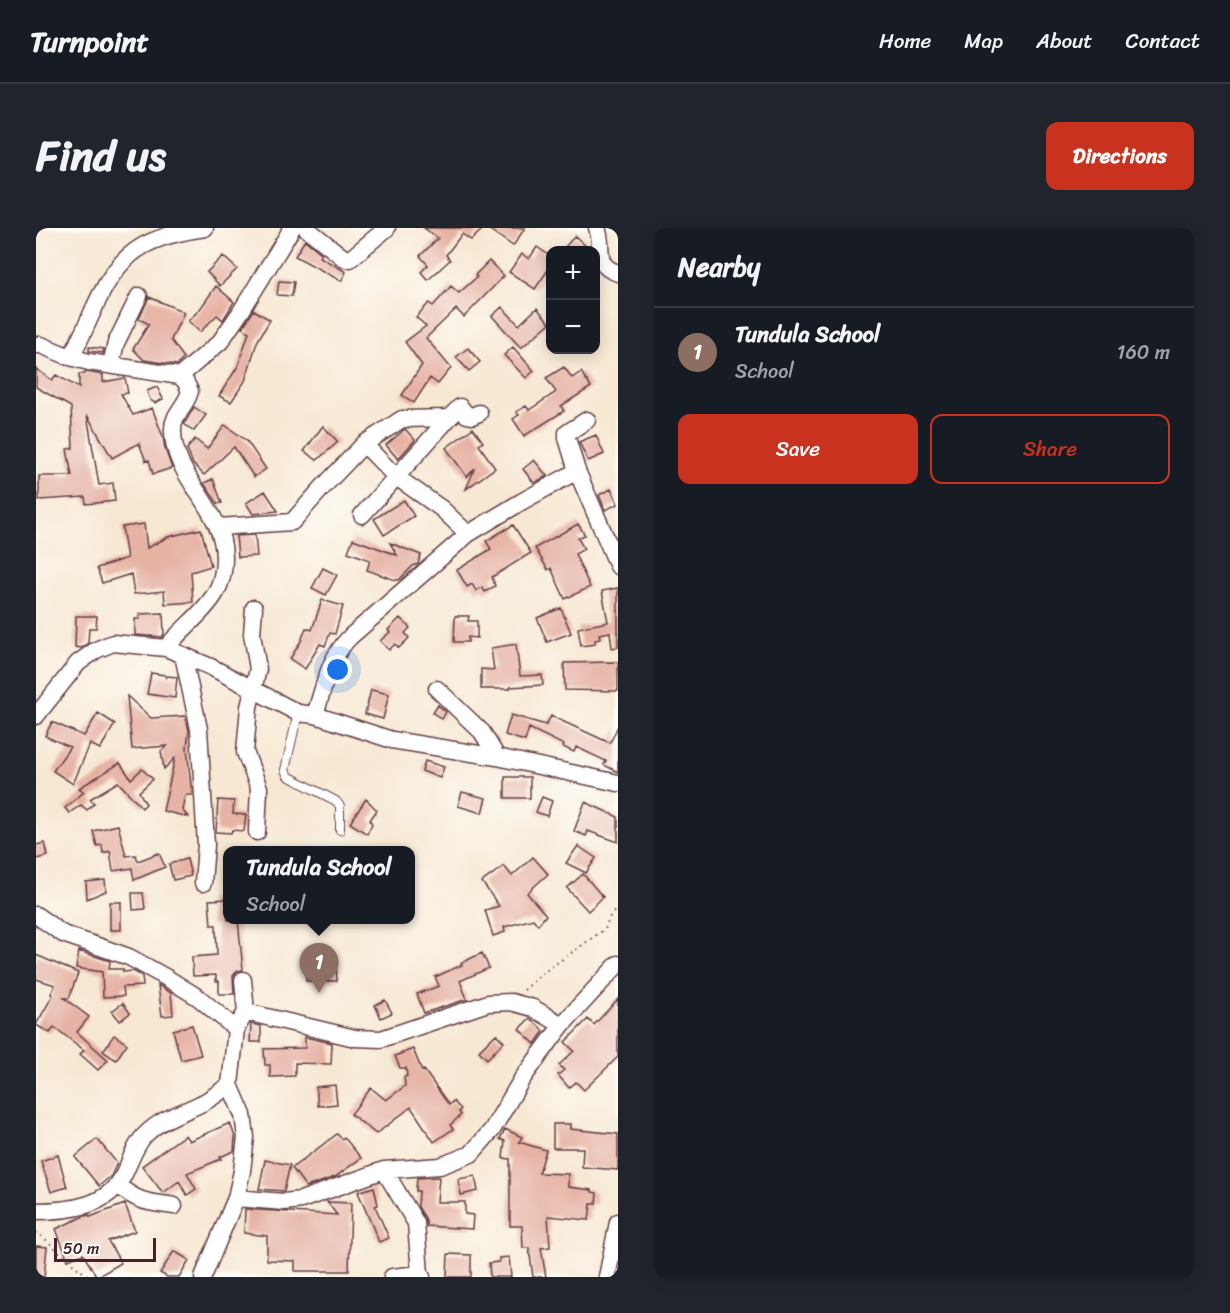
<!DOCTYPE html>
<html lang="en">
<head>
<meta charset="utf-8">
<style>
	:root { --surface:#171b24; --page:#20242c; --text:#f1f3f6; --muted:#9ea1a6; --line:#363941; --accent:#c8321e }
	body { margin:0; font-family:Sriracha,sans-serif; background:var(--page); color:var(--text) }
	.controls { position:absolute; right:18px; top:18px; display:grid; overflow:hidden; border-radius:12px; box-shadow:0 3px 15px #0003 }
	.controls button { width:54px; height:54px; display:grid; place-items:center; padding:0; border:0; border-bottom:2px solid var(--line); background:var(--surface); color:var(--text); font:30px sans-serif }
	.scale { position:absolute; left:18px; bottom:15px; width:102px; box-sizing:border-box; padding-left:6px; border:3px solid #4a1f2b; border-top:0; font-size:16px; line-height:21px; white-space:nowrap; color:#4a1f2b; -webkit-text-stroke:4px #fdfcf7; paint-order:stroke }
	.you { position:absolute; left:302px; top:442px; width:21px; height:21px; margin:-15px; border:4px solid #fff; border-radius:50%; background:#1a73e8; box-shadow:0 0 0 9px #1a73e833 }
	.badge { display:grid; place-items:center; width:39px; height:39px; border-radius:50%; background:var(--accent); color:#fff; font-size:20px; font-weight:700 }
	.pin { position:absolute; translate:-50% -50px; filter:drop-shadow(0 2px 3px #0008) }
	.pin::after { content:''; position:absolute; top:32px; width:21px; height:18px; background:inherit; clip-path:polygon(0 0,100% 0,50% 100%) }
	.popup { position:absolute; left:187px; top:618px; width:192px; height:78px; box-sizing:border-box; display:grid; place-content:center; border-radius:12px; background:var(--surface); filter:drop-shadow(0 2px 4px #0005); font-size:20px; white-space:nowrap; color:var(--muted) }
	.popup b { font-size:22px; color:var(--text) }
	.popup::after { content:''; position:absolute; left:50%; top:100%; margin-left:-12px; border:12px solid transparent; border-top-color:var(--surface) }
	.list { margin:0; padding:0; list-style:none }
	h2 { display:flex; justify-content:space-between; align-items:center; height:78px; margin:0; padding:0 24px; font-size:26px }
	h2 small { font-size:20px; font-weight:400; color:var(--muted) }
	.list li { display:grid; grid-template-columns:39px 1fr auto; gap:18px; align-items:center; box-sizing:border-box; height:90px; padding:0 24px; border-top:2px solid var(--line) }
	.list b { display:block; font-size:22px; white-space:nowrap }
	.list p { margin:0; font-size:20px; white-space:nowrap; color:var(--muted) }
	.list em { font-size:20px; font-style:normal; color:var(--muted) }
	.actions { display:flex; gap:12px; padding:18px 24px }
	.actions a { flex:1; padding:14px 0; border:2px solid var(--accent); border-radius:12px; text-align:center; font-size:21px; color:var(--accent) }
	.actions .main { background:var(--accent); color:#fff }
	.map { position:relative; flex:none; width:582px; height:1049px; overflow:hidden; border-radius:12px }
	header { display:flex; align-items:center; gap:36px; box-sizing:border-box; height:84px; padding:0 30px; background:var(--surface); border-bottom:2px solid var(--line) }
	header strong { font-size:28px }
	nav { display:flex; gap:33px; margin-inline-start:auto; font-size:21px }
	.intro { display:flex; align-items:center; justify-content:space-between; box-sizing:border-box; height:144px; padding:0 36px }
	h1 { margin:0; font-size:42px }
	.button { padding:15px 27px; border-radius:12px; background:var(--accent); color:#fff; font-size:21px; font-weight:700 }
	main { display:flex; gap:36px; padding:0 36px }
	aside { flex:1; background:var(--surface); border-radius:12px; box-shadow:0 3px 15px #0003 }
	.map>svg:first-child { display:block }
</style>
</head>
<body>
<header>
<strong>Turnpoint</strong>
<nav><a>Home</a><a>Map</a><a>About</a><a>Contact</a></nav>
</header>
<div class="intro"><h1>Find us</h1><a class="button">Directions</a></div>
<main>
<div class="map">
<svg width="582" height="1049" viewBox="0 0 582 1049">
	<rect width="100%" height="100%" fill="#fdfcf7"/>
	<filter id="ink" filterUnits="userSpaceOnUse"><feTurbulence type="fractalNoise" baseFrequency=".0167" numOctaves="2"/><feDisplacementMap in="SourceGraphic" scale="12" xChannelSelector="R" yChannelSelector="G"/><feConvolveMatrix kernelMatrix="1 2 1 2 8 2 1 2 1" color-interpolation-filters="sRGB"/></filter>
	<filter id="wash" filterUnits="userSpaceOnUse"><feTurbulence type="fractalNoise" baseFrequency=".008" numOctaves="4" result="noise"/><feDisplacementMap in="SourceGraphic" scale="24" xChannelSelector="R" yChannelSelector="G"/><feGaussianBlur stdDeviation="1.35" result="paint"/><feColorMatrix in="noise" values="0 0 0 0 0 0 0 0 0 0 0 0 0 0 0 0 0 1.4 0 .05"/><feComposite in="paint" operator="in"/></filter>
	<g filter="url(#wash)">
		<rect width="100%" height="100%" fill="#f7e8d3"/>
		<g id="blocks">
			<path fill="#e6b2a4" d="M388 0H448L435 12 426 6 410 27 414 32 392 52 385 44 392 37 384 28 402 10Z
				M451 0H489L477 18Z
				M539 8 554 22H526Z
				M269 12 286 26 284 29 310 44 305 53 259 28Z
				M501 19 514 28V39L499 61 473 44 486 26 493 31Z
				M187 28 201 41 184 58 171 44Z
				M453 33 468 48 428 89 420 81 390 110 415 140 402 156 394 150 378 175 366 167 386 137 369 114 390 98 380 89 393 75 397 78 415 58 423 65 441 49 439 47Z
				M243 53 258 54 256 68 241 67Z
				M180 58 198 74 187 92 181 87 164 104 152 93 164 81Z
				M113 69 148 84 135 112 148 130 141 137 108 132 97 121 113 96 103 91Z
				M466 79 483 97 501 80 514 95 485 120 456 88Z
				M218 82 234 92 221 114 209 153 195 174 183 168 202 138 213 104 206 100Z
				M53 119 68 121 67 125 53 123Z
				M477 119 498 143 490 150 468 127Z
				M432 120 444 134 433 143 420 129Z
				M528 139 536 150 545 144 555 159 525 178 528 183 488 208 477 191 483 187 480 184 490 178 493 182 520 164 510 150Z
				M0 141 16 152 20 147 43 160V146H49L50 144 67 147V154L89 150 92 165 85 166 97 187 116 180 127 209 129 221 136 240 117 246 113 232 110 233 103 215 76 230 51 187 63 257 77 255 79 273 50 276 49 269 3 272V248H36L31 221 37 220 35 179 0 159Z
				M121 159 127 171 119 175 114 172 111 163Z
				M158 179 170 187 158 203 148 196Z
				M189 197 211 213 230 241 218 249 198 219 168 247 157 236 151 221 159 211 171 221Z
				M287 198 302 214 281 232 268 223Z
				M437 200 447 214 443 217 459 240 430 261 439 240 431 249 410 220Z
				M369 201 379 212 362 231 350 217Z
				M560 207 568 226 552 233 543 214Z
				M498 232 511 248 498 255 487 241Z
				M177 251 186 275 182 276 168 255Z
				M575 261 582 276 569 282 563 267Z
				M229 263 242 283 217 286 210 275Z
				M368 272 378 288 348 307 338 291Z
				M108 296 111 320 132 309 165 301 175 338 155 344 157 374 129 376 128 363 98 366 95 346 66 355 61 340 91 330 86 299Z
				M542 296 549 307 542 310 548 321 539 326 554 359 529 371 515 340 512 342 499 320Z
				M477 297 495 325 456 349 459 358 449 364 446 359 440 363 436 356 431 359 421 342 455 321 450 313Z
				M219 307 221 328 202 329 200 308Z
				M317 311 361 327 354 315 385 327 382 336 377 338 363 352H359L331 342 334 332 312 324Z
				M287 340 301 347 290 367 276 360Z
				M582 360V419L576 420 574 404 563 406 564 411 559 412V416L545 418 542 400 572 394 566 363Z
				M286 372 307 378 299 406 294 405 289 418 284 416 269 441 254 431 265 413 270 400 276 402Z
				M525 380 535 405 511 414 501 390Z
				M127 385 128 406 126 409 99 407V391H104L103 386Z
				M40 388H61L60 400H53L52 415 45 420 39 419Z
				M419 388H433L432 393H441V410L432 409V414H418Z
				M364 390 374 400 369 405 373 410 363 420 359 416 353 422 344 413 354 404 352 402Z
				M480 416 484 448 506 447 507 457 474 459V461H445V441L458 442 455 420Z
				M582 434V463L529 462 528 435Z
				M115 445 129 447 130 450 131 448 141 449 139 470 111 466Z
				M335 462 353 466 347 491 329 486Z
				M91 468 115 490 149 488 153 502 151 520 156 567H149L146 582 152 589 127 583 139 530 128 541 125 523 131 518 96 521Z
				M402 477 410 484 406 491 397 485Z
				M62 485 79 496 64 521 54 516 37 556 17 543 34 519 9 508 16 494 48 508Z
				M475 487 510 497 515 488 574 515 582 498V544L568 537 570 533 540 519 538 524 527 519 528 517 493 500 489 513 469 507Z
				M389 533 408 539 404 550 386 543Z
				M84 535 95 551 106 541 117 551 103 564 110 576 106 580 82 554 54 571 58 575 51 582 45 577 33 585 29 580 48 564 43 560Z
				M469 549H494V570H469Z
				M426 564 450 570 446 585 422 578Z
				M506 569 516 573 511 588 500 584Z
				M330 571 341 582 334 592 336 596 331 606 314 595Z
				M182 572 198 573 197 586 210 587 208 603 196 602 195 605 180 604Z
				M549 574 582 589V614L552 603 550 608 538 603Z
				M82 597 90 628 100 627 102 633 123 625 129 639 98 652 96 640 77 643 74 623 67 625 66 617 61 618 57 603Z
				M9 615 12 628 0 631V617Z
				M542 618 560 630 550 645 530 635Z
				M497 629 512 646 491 665 510 687 502 697 497 691 468 699 469 704 457 708 449 682 463 678 446 654 468 638 476 648Z
				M151 631 155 648 137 652 133 636Z
				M547 646 567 669 552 683 531 660Z
				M69 652 70 663 51 671 50 654Z
				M96 665H107L109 681 97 682Z
				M192 671V692H202L207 742 201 743 197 748 198 766H183V753H180V747L157 748 156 729 181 727 180 697H175L173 672Z
				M74 674H85V702H74Z
				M43 723 74 733 73 741H87V744L97 743 106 748 107 758 87 759 88 768 67 769 66 744 40 740Z
				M446 725 453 740 424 753 431 771 388 785 381 766 403 758 399 749 426 737 425 735Z
				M0 727 42 745 33 770H28L53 789 41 804 72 832 62 842 44 826 48 822 18 799 14 805 0 797 17 767 15 766 19 757 0 751Z
				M269 734H300L301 753H270Z
				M122 757 135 765 137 787 126 788Z
				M582 771V829L548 862 540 854 533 860 522 847 528 842 523 837 538 823 529 814 552 791 558 797Z
				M349 772 356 785 345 790 339 777Z
				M87 775 94 785 84 793 76 783Z
				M494 790 508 803 499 816 483 801Z
				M215 796 225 798V814H214Z
				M156 797 165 827 145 832 137 802Z
				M460 806 468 814 451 831 443 823Z
				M78 807 91 816 80 832 67 823Z
				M269 809 296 815 295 836 259 835V848L234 849V837H229L228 821 269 820Z
				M377 821 386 843 388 842 413 877 417 873 425 881 423 884 425 887 414 897 417 901 398 914 375 879 340 906 315 886 335 860 350 872 369 858 368 849 371 848 370 840H364L359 828Z
				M299 857 301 876 282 878 280 859Z
				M194 895 199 909 198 923 184 929 185 931 151 945 160 961 151 967 143 953 127 965 106 938 149 907 153 913Z
				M517 896H534V901L582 906V942L546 939 547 920H517Z
				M469 901 486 909 483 914 510 922 503 945 532 946V959L556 962V964L561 965 560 976H555L553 992 512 988 514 1019 505 1020 510 1049H497L493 1020H487L486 998H474V931L467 930 469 913 464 911Z
				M301 906 306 911 308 909 325 930 299 949 270 959 256 940Z
				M61 911 81 935 75 948 63 958 39 929Z
				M22 927 31 959 15 964 5 933Z
				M229 932 254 937 248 963 223 961Z
				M439 948 442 963 425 967 422 951Z
				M403 949 401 974H429V986L437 987 436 1001 391 998 389 990 382 979 383 963H380L381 950Z
				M338 959 342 977 339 978 353 1010 343 1014 322 964Z
				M291 974 315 975 313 1043H259V1033L231 1032V1008L208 1005 209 981 301 987Z
				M89 976 99 1003 72 1013 85 1035 61 1049 47 1026 32 1032 20 1001 46 989 53 987 54 989Z
				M0 1018 11 1019 8 1049H0Z
				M138 1023 153 1032 143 1049H131L124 1045Z
				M412 1026 435 1027V1049H411Z
				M473 1029 475 1049H454L453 1035 463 1034V1030Z"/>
		</g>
	</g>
	<g filter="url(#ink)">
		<use href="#blocks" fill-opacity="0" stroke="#643d44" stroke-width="1.5"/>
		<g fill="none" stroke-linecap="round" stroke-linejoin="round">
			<g stroke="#643d44" stroke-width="10">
				<path id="service" d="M262 485 249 542 252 548 300 573 304 578V602"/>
			</g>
			<g stroke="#643d44" stroke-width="19">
				<path id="minor" d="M270 0 309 31H314L351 0
					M561 0C569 20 556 37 582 45
					M0 117H5L34 129 53 134 144 148
					M34 129C47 109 54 87 65 66 88 19 119 7 169 0
					M75 136 80 115 103 68
					M551 192 531 205V210L541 243 582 338
					M328 216 359 248 406 281 432 306
					M326 287 413 190
					M183 299 256 294 287 259 328 216 366 191 413 190 424 179 431 187 436 188 443 185
					M218 380 216 406 222 441 213 479 209 524 223 560 221 604
					M130 420C145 401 167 386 179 366 186 354 188 344 188 331 189 279 135 250 137 200 137 186 151 177 154 163L149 153 144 148 184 114 204 85 255 2 254 0
					M147 427 163 501 170 617 167 655
					M401 461 446 504 461 529
					M279 487C288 459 293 429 315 408L432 306 485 274 541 243
					M0 488 42 435 60 422 77 415 130 420 175 439 262 485 279 487 356 512 461 529 582 555
					M0 687 27 706 93 729 131 750 163 770 200 801
					M210 784 319 810 345 811 452 775 475 774 497 780 526 797
					M348 942 380 995 384 1046 386 1049
					M83 958C103 975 113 974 138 978
					M200 970 248 974 265 972 348 942 404 938 435 926 456 902 486 851 526 797 582 736
					M0 983C32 983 73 979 88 946 94 934 100 915 110 906 127 889 150 884 170 873 179 868 186 862 194 857
					M167 1049 200 970 206 943 210 909 207 887 194 857 200 801 210 784 207 752
					M356 1049 384 1046
					M571 1049 582 994"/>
			</g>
			<path stroke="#643d44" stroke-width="2" stroke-dasharray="1.5 4.5" stroke-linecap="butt" d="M488 762 504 747 569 701 573 690 582 678
				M0 1004C19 1018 34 1036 54 1049"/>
			<use href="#service" stroke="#fff" stroke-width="8"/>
			<use href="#minor" stroke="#fff" stroke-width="16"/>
		</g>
	</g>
</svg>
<div class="controls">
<button>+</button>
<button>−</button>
</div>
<div class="scale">50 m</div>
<div class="you"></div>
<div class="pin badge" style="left:283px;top:765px;background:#8d6e63">1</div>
<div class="popup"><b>Tundula School</b>School</div>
</div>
<aside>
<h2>Nearby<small></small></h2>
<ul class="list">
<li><span class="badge" style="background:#8d6e63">1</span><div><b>Tundula School</b><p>School</p></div><em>160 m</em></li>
</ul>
<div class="actions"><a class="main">Save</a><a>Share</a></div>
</aside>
</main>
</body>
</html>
